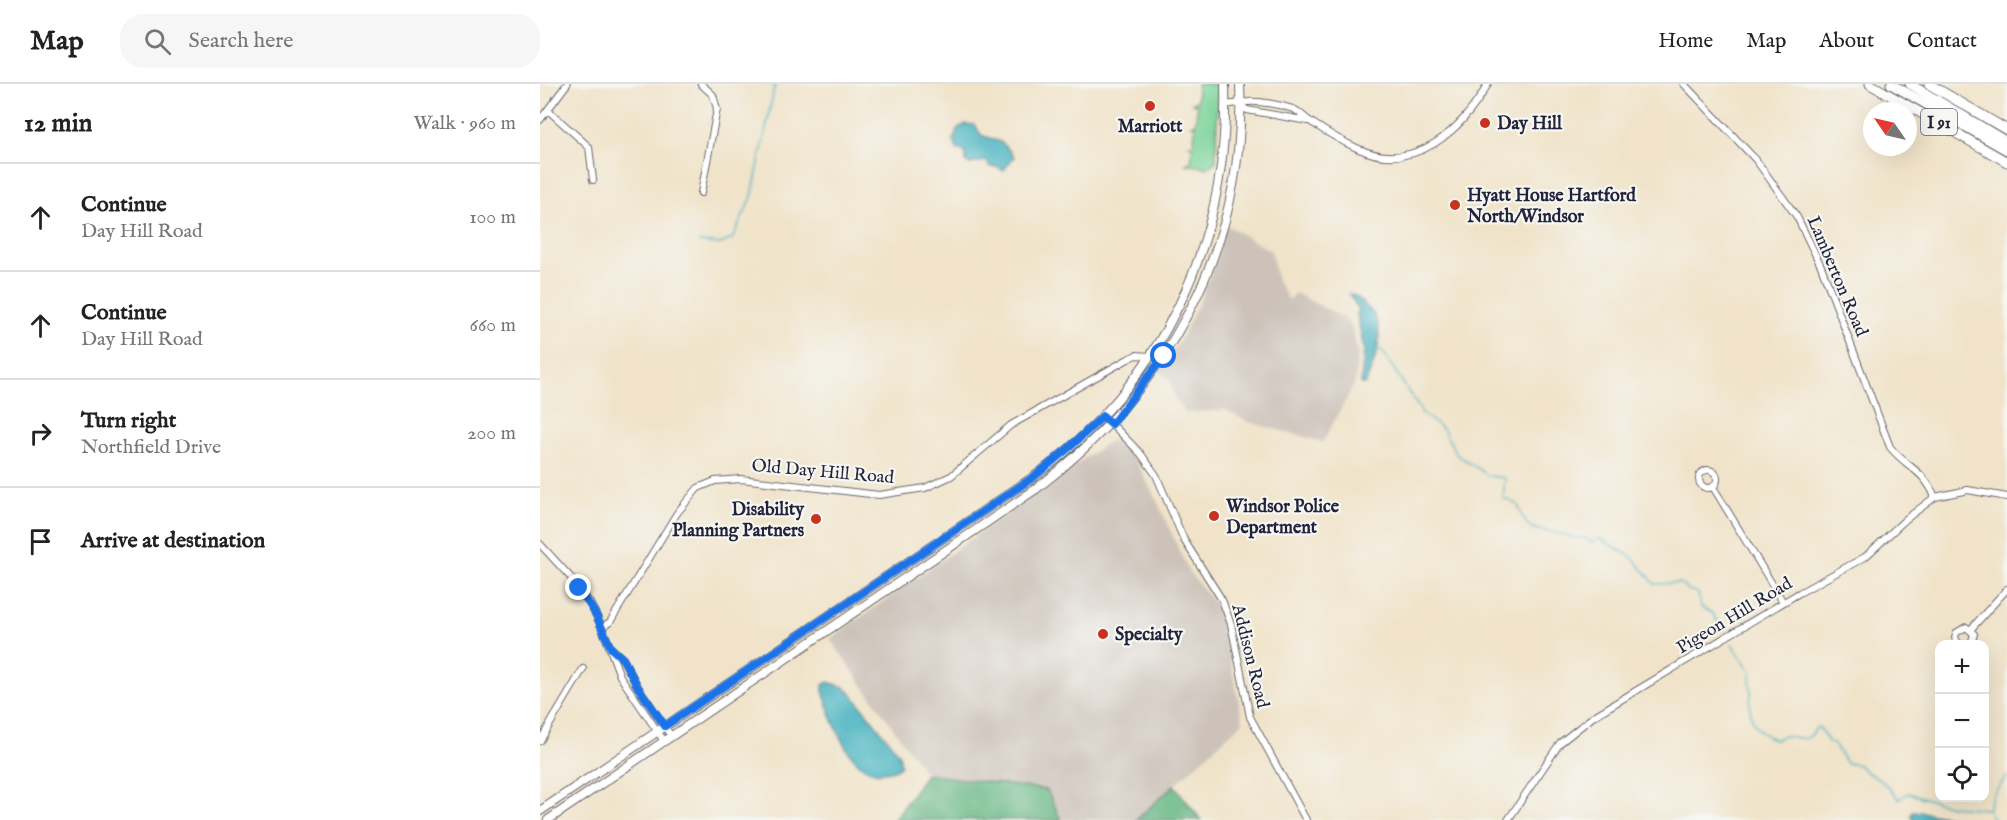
<!DOCTYPE html>
<html lang="en">
<head>
<meta charset="utf-8">
<style>
	:root { --surface:#fff; --page:#f6f6f6; --text:#222; --muted:#767676; --line:#e0e0e0 }
	body { margin:0; font-family:"IM FELL English",serif; background:var(--page); color:var(--text) }
	.controls { position:absolute; right:18px; bottom:18px; display:grid; overflow:hidden; border-radius:12px; box-shadow:0 6px 24px #0002 }
	.controls button { width:54px; height:54px; display:grid; place-items:center; padding:0; border:0; border-bottom:2px solid var(--line); background:var(--surface); color:var(--text); font:30px sans-serif }
	.compass { position:absolute; left:1323px; top:18px; width:54px; height:54px; border-radius:50%; background:var(--surface); box-shadow:0 6px 24px #0002; rotate:304deg }
	.stop { position:absolute; width:18px; height:18px; margin:-14px; border:4px solid #1a73e8; border-radius:50%; background:#fff }
	.stop.end { background:#1a73e8; border-color:#fff; box-shadow:0 2px 6px #0008 }
	.list { margin:0; padding:0; list-style:none }
	h2 { display:flex; justify-content:space-between; align-items:center; height:78px; margin:0; padding:0 24px; font-size:26px }
	h2 small { font-size:20px; font-weight:400; color:var(--muted) }
	.list li { display:grid; grid-template-columns:39px 1fr auto; gap:18px; align-items:center; box-sizing:border-box; height:108px; padding:0 24px; border-top:2px solid var(--line) }
	.list b { display:block; font-size:22px; white-space:nowrap }
	.list p { margin:0; font-size:20px; white-space:nowrap; color:var(--muted) }
	.list em { font-size:20px; font-style:normal; color:var(--muted) }
	.icon { flex:none; width:33px; height:33px; fill:none; stroke:currentColor; stroke-width:2; stroke-linecap:round; stroke-linejoin:round }
	.map { position:relative; flex:none; width:1467px; height:736px; overflow:hidden }
	header { display:flex; align-items:center; gap:36px; box-sizing:border-box; height:84px; padding:0 30px; background:var(--surface); border-bottom:2px solid var(--line) }
	header strong { font-size:28px }
	nav { display:flex; gap:33px; margin-inline-start:auto; font-size:21px }
	.search { width:420px; height:54px; background:var(--page); display:flex; align-items:center; gap:15px; box-sizing:border-box; padding:0 21px; border-radius:24px; color:var(--muted); font-size:22px }
	main { display:flex }
	aside { flex:1; background:var(--surface) }
	.map>svg:first-child { display:block }
</style>
</head>
<body>
<header>
<strong>Map</strong>
<div class="search"><svg class="icon" aria-label="search" viewBox="0 0 24 24"><circle cx="10" cy="10" r="6"/><path d="M15 15l6 6"/></svg>Search here</div>
<nav><a>Home</a><a>Map</a><a>About</a><a>Contact</a></nav>
</header>
<main>
<aside>
<h2>12 min<small>Walk · 960 m</small></h2>
<ul class="list">
<li><svg class="icon" aria-label="ahead" viewBox="0 0 24 24"><path d="M12 20V5M6 11l6-6 6 6"/></svg><div><b>Continue</b><p>Day Hill Road</p></div><em>100 m</em></li>
<li><svg class="icon" aria-label="ahead" viewBox="0 0 24 24"><path d="M12 20V5M6 11l6-6 6 6"/></svg><div><b>Continue</b><p>Day Hill Road</p></div><em>660 m</em></li>
<li><svg class="icon" aria-label="right" viewBox="0 0 24 24"><path d="M7 20v-9h11M14 6l5 5-5 5"/></svg><div><b>Turn right</b><p>Northfield Drive</p></div><em>200 m</em></li>
<li><svg class="icon" aria-label="arrive" viewBox="0 0 24 24"><path d="M6 21V4h12l-3 4 3 4H6"/></svg><div><b>Arrive at destination</b></div></li>
</ul>
</aside>
<div class="map">
<svg width="1467" height="736" viewBox="0 0 1467 736">
	<rect width="100%" height="100%" fill="#f6f6f2"/>
	<filter id="ink" filterUnits="userSpaceOnUse"><feTurbulence type="fractalNoise" baseFrequency=".0167" numOctaves="2"/><feDisplacementMap in="SourceGraphic" scale="12" xChannelSelector="R" yChannelSelector="G"/><feConvolveMatrix kernelMatrix="1 2 1 2 8 2 1 2 1" color-interpolation-filters="sRGB"/></filter>
	<filter id="wash" filterUnits="userSpaceOnUse"><feTurbulence type="fractalNoise" baseFrequency=".008" numOctaves="4" result="noise"/><feDisplacementMap in="SourceGraphic" scale="24" xChannelSelector="R" yChannelSelector="G"/><feGaussianBlur stdDeviation="1.35" result="paint"/><feColorMatrix in="noise" values="0 0 0 0 0 0 0 0 0 0 0 0 0 0 0 0 0 1.4 0 .05"/><feComposite in="paint" operator="in"/></filter>
	<g filter="url(#wash)">
		<rect width="100%" height="100%" fill="#f0e3c9"/>
		<path fill="#ccc2b9" d="M686 141 731 167 737 197 749 216 755 209 804 234 812 243 818 271 815 299 783 358 708 338 686 326 646 329 635 315 629 295 619 286 639 258 658 221 677 174Z
			M571 356 591 367 618 419 649 488 680 526 703 638 596 736H521L507 706 386 690 290 555Z"/>
		<path fill="#7bd49a" stroke="#4e7b6a" stroke-width="1.5" d="M657 0H678L676 77 668 84 646 80 651 78 653 63 649 61 654 59 655 42 651 41 656 39 657 21 652 19 657 17Z"/>
		<path fill="#64b682" stroke="#436c5e" stroke-width="1.5" d="M386 690 507 706 521 736H354Z
			M634 701 661 736H596Z"/>
		<path fill="#43b1bf" stroke="#326a7d" stroke-width="1.5" d="M426 40 435 41 441 51C460 58 461 55 474 73L463 87 458 83H450L446 77 430 80 426 78 425 68 417 65 413 56 418 44Z
			M809 210C819 212 821 218 828 224 849 243 835 278 825 301L821 299 824 266 817 230 819 226Z
			M288 598 304 603 312 610 359 670 361 681C357 686 351 687 344 688 310 694 290 631 283 607V601Z
			M1374 727 1431 736H1374L1371 731Z"/>
		<g fill="none" stroke-linecap="round" stroke-linejoin="round">
			<path stroke="#43b1bf" stroke-width="1.5" d="M159 158 180 160 192 155 212 113 235 0
				M835 263 843 268 883 330 904 346 916 370 949 392 965 394 963 414 978 421C988 452 995 443 1021 450 1030 452 1035 456 1045 454L1052 459 1059 454 1093 474 1115 500 1140 499 1148 506 1158 509 1161 523 1172 529 1184 547
				M1192 560 1211 588C1208 598 1212 603 1211 611 1207 633 1214 647 1235 656L1244 652C1260 652 1266 662 1277 643L1280 644 1289 659 1294 660 1306 679 1319 681 1326 688 1340 695 1359 715 1368 709 1411 722 1449 725
				M1454 736C1440 723 1457 704 1467 693"/>
		</g>
	</g>
	<g filter="url(#ink)">
		<g fill="none" stroke-linecap="round" stroke-linejoin="round">
			<g stroke="#6a666d" stroke-width="8">
				<path id="minor" d="M1144 0 1216 76 1257 133 1281 182 1350 363C1368 385 1383 385 1395 413
					M686 20C695 21 700 18 708 18 721 17 741 21 753 25 761 28 764 34 771 38 786 48 803 58 819 65 875 90 922 46 948 0
					M700 21 707 26 768 37
					M9 27 49 63 53 96
					M0 36 27 0
					M161 109 177 25 173 11 161 0
					M568 336 601 370 616 391 644 456 682 516 691 540 710 633 766 736
					M1159 395a9 9 0 1 1 18 0a9 9 0 1 1-18 0Z
					M1173 403 1243 518
					M0 460 33 496 50 519 62 543 80 592 124 657
					M62 543 70 538 137 429 158 404 175 397 201 395 339 411 385 404 411 392 471 341 588 275 596 271 609 272
					M1431 545 1467 505
					M1419 560 1415 554 1416 549 1426 543 1434 550 1431 560
					M71 564 83 575 98 603 131 652
					M0 657 43 585
					M968 736 1020 659 1054 632 1259 509 1325 473 1366 435 1395 413 1428 406 1467 413"/>
			</g>
			<g stroke="#6a666d" stroke-width="10">
				<path id="major" d="M0 727 495 392C622 299 690 157 685 0
					M8 736 496 405C625 307 707 165 700 0"/>
			</g>
			<g stroke="#6a666d" stroke-width="11">
				<path id="highway" d="M1330 0 1467 78
					M1351 0 1467 66
					M1370 0 1467 58
					M1389 0 1467 46"/>
			</g>
			<use href="#minor" stroke="#fff" stroke-width="6"/>
			<use href="#major" stroke="#fff" stroke-width="8"/>
			<use href="#highway" stroke="#fff" stroke-width="9"/>
		</g>
	</g>
	<g fill="none" stroke-linecap="round" stroke-linejoin="round" filter="url(#ink)">
		<path stroke="#1a73e8" stroke-width="8" d="M39 504 56 531 71 564 83 575 98 603 125 642 495 392 531 362 563 332 572 340 624 272"/>
	</g>
	<g fill="#c8321e" stroke="#f6f6f2" stroke-width="2">
		<circle cx="610" cy="22" r="6"/>
		<circle cx="945" cy="39" r="6"/>
		<circle cx="915" cy="121" r="6"/>
		<circle cx="674" cy="432" r="6"/>
		<circle cx="276" cy="435" r="6"/>
		<circle cx="563" cy="550" r="6"/>
	</g>
	<g text-anchor="middle" stroke-width="4.5" stroke-linejoin="round" paint-order="stroke">
		<rect fill="#f6f6f2" stroke="#626272" stroke-width="1.5" x="1381" y="25" width="36" height="26" rx="4.5"/>
		<g font-size="16" font-weight="bold" fill="#22223b">
			<text x="1399" y="44">I 91</text>
		</g>
		<g font-size="18" font-weight="bold" fill="#22223b" stroke="#f6f6f2" text-anchor="start">
			<text x="957" y="45">Day Hill</text>
			<text x="610" y="48" text-anchor="middle">Marriott</text>
			<text x="927" y="117">Hyatt House Hartford<tspan x="927" dy="21">North/Windsor</tspan></text>
			<text x="686" y="428">Windsor Police<tspan x="686" dy="21">Department</tspan></text>
			<text x="264" y="431" text-anchor="end">Disability<tspan x="264" dy="21">Planning Partners</tspan></text>
			<text x="575" y="556">Specialty</text>
		</g>
		<g font-size="18" fill="#22223b" stroke="#f6f6f2">
			<text transform="translate(1298 192) rotate(67)" y="6">Lamberton Road</text>
			<text transform="translate(283 387) rotate(5)" y="6">Old Day Hill Road</text>
			<text transform="translate(1194 531) rotate(-31)" y="6">Pigeon Hill Road</text>
			<text transform="translate(711 572) rotate(76)" y="6">Addison Road</text>
		</g>
	</g>
</svg>
<div class="controls">
<button>+</button>
<button>−</button>
<button><svg class="icon" aria-label="locate" viewBox="0 0 24 24"><circle cx="12" cy="12" r="6"/><path d="M12 2v4M12 18v4M2 12h4M18 12h4"/></svg></button>
</div>
<svg class="compass" viewBox="-18 -18 36 36"><path d="M0-13l5 13h-10z" fill="#e53935"/><path d="M0 13l5-13h-10z" fill="#767676"/></svg>
<div class="stop" style="left:624px;top:272px"></div>
<div class="stop end" style="left:39px;top:504px"></div>
</div>
</main>
</body>
</html>
